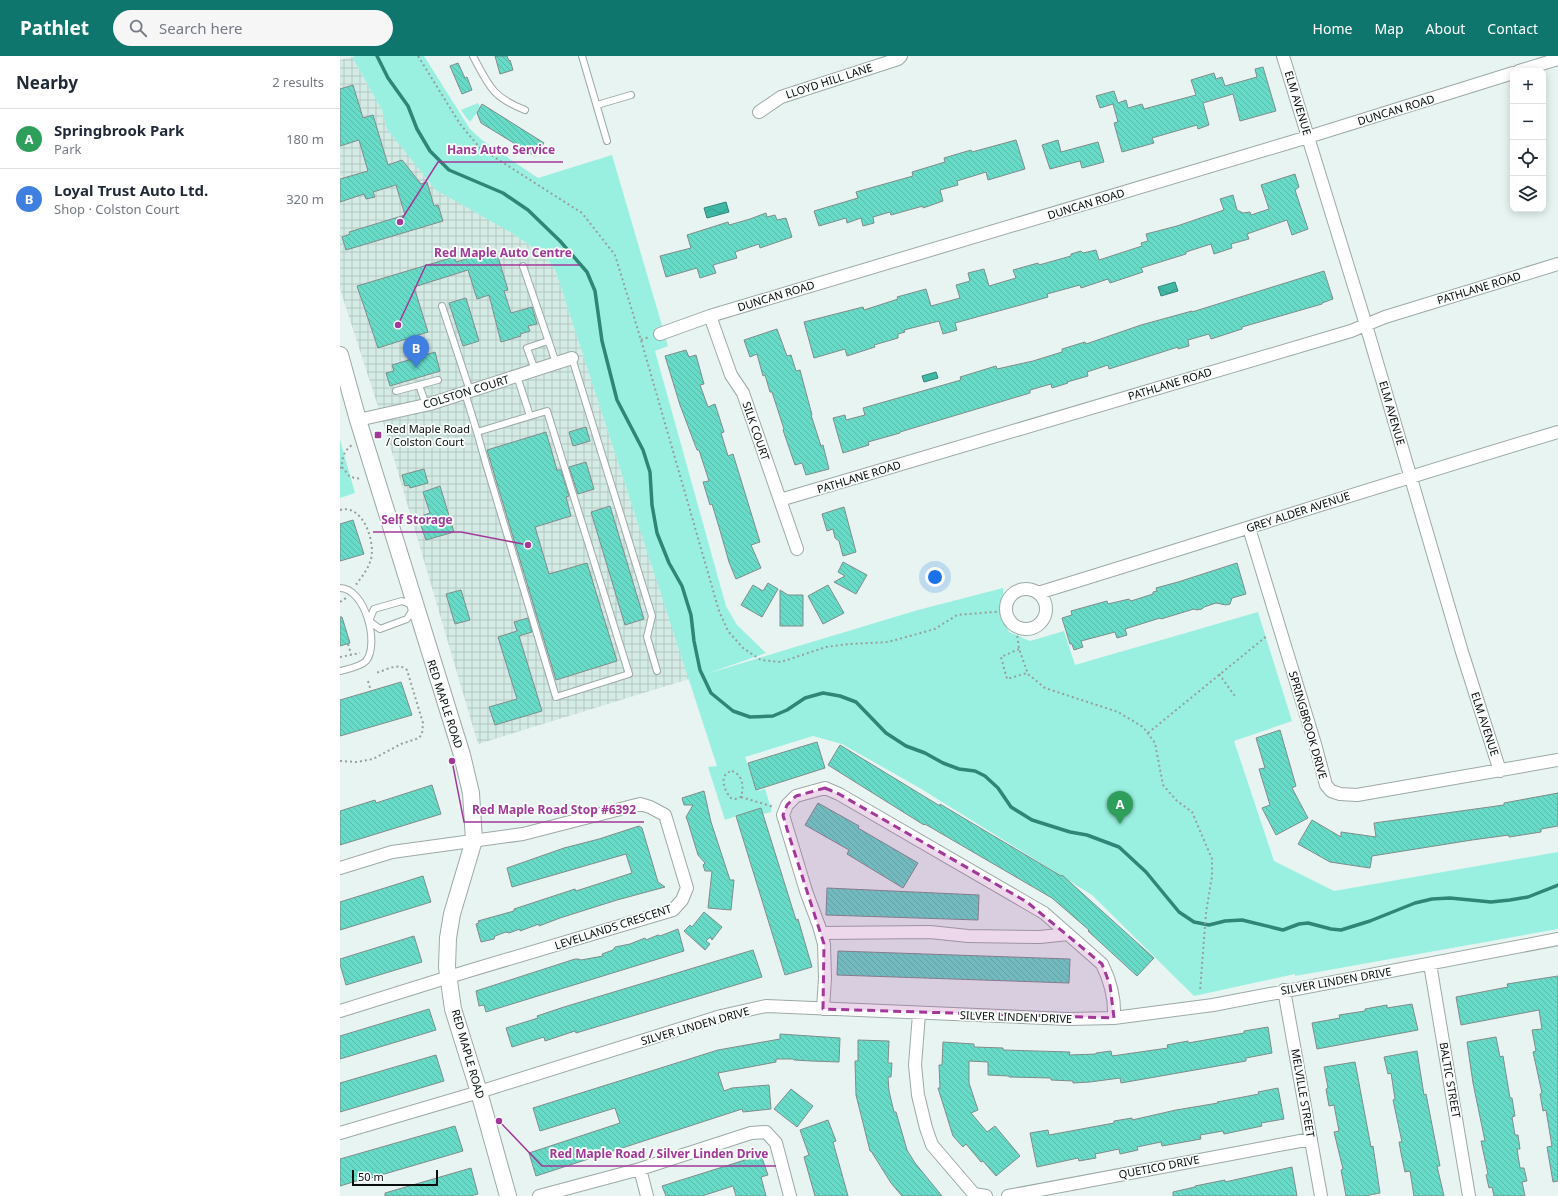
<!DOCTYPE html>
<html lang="en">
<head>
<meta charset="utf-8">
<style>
	:root { --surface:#fff; --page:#f6f6f7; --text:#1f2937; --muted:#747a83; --line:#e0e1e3; --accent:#0f766e }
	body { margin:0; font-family:"Noto Sans",sans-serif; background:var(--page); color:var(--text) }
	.controls { position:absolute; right:12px; top:12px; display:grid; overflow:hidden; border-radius:8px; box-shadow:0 2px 10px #0003 }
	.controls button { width:36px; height:36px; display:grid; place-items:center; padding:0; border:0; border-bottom:1px solid var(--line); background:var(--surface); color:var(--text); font:20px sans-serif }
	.scale { position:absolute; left:12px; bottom:10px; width:86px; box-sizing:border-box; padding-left:4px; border:2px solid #090d0c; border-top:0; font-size:11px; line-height:14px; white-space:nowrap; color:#090d0c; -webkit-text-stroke:3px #fafffe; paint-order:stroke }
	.you { position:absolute; left:595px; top:521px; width:14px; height:14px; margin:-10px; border:3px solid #fff; border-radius:50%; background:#1a73e8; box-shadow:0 0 0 6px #1a73e833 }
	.badge { display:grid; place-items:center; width:26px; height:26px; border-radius:50%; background:var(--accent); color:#fff; font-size:13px; font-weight:700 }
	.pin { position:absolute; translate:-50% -33px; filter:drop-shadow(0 1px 2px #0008) }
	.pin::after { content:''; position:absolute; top:21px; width:14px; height:12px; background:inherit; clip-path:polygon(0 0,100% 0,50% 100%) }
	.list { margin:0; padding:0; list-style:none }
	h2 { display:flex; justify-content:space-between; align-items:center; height:52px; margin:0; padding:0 16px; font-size:17px }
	h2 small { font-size:13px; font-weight:400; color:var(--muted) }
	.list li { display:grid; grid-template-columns:26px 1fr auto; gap:12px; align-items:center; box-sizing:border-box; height:60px; padding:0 16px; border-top:1px solid var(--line) }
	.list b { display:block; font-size:15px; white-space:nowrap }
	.list p { margin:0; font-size:13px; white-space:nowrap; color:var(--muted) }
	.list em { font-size:13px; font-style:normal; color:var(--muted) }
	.icon { flex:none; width:22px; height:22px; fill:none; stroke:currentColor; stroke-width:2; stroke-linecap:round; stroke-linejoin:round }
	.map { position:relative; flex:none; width:1218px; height:1140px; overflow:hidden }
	header { display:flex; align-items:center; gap:24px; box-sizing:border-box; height:56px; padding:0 20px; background:var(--accent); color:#fff }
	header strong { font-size:19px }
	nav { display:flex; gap:22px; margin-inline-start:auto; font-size:14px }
	.search { width:280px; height:36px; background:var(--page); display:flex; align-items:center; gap:10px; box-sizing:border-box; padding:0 14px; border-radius:22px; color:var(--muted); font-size:15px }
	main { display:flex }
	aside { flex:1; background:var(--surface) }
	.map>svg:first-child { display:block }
</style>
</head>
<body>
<header>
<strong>Pathlet</strong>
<div class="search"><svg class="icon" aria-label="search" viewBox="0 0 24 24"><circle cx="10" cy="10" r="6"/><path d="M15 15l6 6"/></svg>Search here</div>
<nav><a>Home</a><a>Map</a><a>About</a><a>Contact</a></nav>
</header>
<main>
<aside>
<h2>Nearby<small>2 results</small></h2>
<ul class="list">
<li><span class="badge" style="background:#2e9e5b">A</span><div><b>Springbrook Park</b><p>Park</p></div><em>180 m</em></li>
<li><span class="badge" style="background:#3f7fe0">B</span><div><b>Loyal Trust Auto Ltd.</b><p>Shop · Colston Court</p></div><em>320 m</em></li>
</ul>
</aside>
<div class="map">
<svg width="1218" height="1140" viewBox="0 0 1218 1140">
	<defs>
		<pattern id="industrial-grid" width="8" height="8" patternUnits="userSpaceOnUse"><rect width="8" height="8" fill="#d4eae5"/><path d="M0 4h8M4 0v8" fill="none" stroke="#b5c8c3"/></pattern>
		<pattern id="water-waves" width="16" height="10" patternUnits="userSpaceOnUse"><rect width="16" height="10" fill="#3fb8a6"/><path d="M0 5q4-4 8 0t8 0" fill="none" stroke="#369d8e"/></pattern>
		<pattern id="building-back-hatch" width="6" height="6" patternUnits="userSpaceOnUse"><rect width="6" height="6" fill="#67dbc7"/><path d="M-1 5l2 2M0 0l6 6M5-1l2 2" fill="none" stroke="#58bbaa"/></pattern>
	</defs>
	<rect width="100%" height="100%" fill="#e7f4f1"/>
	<path fill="url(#industrial-grid)" d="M12 1 42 54 47 73 170 176 206 200 216 216 349 623 138 688 44 369 0 233V4Z"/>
	<path fill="#9af0e0" d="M16 0H84L130 73 142 84 198 122 272 99 328 290 315 295 386 550 397 569 426 597 366 618 578 554 663 532V562L669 576 690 585 724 575 735 609 918 556 952 665 894 685 934 805 994 835 1218 796V873L955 920V918L854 940 752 839 578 731 502 688 473 680 405 701 417 735 425 733 430 749H432L431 756 423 758 420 752 385 764 368 711 377 710 216 216 206 200 170 176 96 134 47 73 42 54 12 1Z
		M138 47 140 52 130 66 125 60 121 54Z
		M0 384 15 437 0 442Z"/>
	<path fill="url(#water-waves)" stroke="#2f8578" d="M386 146 389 156 367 162 364 152Z
		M835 226 838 235 821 240 818 231Z
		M596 316 598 322 584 326 582 320Z"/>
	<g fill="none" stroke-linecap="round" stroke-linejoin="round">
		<path stroke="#2f8578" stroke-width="3.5" d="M37 0 48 22 68 50 77 73 90 95 109 114 163 137 188 154 220 185 247 216 255 235 262 285 277 344 303 394 310 416 312 449 317 477 329 507 342 530 351 559 354 585 360 614 371 637 393 655 410 661 433 660 447 654 465 642 483 637 500 640 516 646 546 677 566 690 585 697 603 707 619 713 635 715 645 720 658 732 671 751 692 764 730 776 747 779 779 791 806 816 839 856 854 866 869 869 885 865 902 864 943 874 959 868 968 867 991 873 1001 874 1030 865 1075 847 1092 843 1110 842 1151 846 1170 844 1188 841 1218 829"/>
	</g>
	<path fill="url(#building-back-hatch)" stroke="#818c8a" d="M155 0H167L169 5 170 4 173 14 160 18Z
		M118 7 125 22 127 21 132 34 122 38 110 10Z
		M923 11 936 55 900 65 893 38 863 47 869 69 858 73 857 69 812 82 814 87 782 96 774 67 778 66 773 48 760 52 756 40 774 35 778 47 786 44 788 52 802 48 804 53 856 39 851 24 874 17 876 23 882 21 885 30 917 21 915 13Z
		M13 29 23 62 33 59 48 109 62 104 81 128 87 126 94 150 98 149 103 165 6 194 2 181 10 178 9 176 65 159 56 129 33 136 35 141 26 143 24 138 0 146V123L28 115 19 84 0 90V33Z
		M142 48 204 87 195 100 141 67 137 57Z
		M676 84 685 113 648 124 646 116 617 125 618 129 600 134 603 145 583 152V150L551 159 550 156 533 161 534 167 523 170 521 162 507 167 506 162 479 170 474 155 518 142 516 136 573 120 572 116 605 106 604 102 631 94 632 96Z
		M718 84 721 96 758 86 764 106 742 112 740 105 710 113 702 89Z
		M955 118 959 131 955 134 968 173 952 179 947 164 907 178 909 183 891 188 892 192 874 198 871 188 846 196V198L801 212 803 216 770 227 768 223 741 232 740 229 707 238 708 241 684 248 615 267 617 274 603 278 599 265 564 274 565 276 558 278V282L534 289 535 291 507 300 505 293 474 302 464 266 523 251 524 254 558 243 557 241 586 233 591 250 620 242 616 229 630 225 628 217 644 213 649 230 676 222 673 214 698 207 699 209 731 200V198L741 195 743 197 756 194 759 204 802 190 801 187 808 185 806 178 837 170 884 154 880 143 893 139 897 154 903 157 910 156 911 159 929 153 921 129Z
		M426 157 427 161 435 159 437 164 446 162 452 181 420 192 419 188 395 196 397 202 373 209 376 217 360 222 357 212 326 221 320 200 351 192 347 179 388 166 389 169 410 163Z
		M156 194 168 234 164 235 171 257 192 251 197 268 188 270 190 275 180 278 181 280 161 286 149 239 137 243 128 214 74 231 88 276 38 292 17 230 114 201 116 206Z
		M984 215 993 243 982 247V248L902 271V273L871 283 869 278 848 284 849 290 838 293V291L769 313 768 309 747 316 748 320 727 326 728 327 712 332 711 328 690 334V337L560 376V377L528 386 529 389 503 397 493 362 505 359 506 364 525 359 523 352 621 324 620 321 656 310 657 313 693 305 722 296V293L745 286 746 288 801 269 852 255V256Z
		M126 242 139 285 123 290 109 247Z
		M437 273 447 300 451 299 456 315 460 314 472 359H471L481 390 483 389 489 413 466 419 462 407 455 409 443 374 444 373 432 336H430L425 319 423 320 417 298 410 301 404 284Z
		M346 294 349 301 356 299 364 328 360 329 368 351 375 348 384 376 381 377 388 400 393 398 420 486 411 489 421 512 396 523 389 506 379 471 372 448 370 449 363 426 369 425 359 394H357L340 349 325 300Z
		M95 296 100 315 50 330 46 317 54 315 52 309Z
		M246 371 250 385 233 390 229 376Z
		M206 376 217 414H221L229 440 226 441 231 460 195 471 209 518 247 507 277 605 216 624 147 394Z
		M246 406 254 433 238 438 229 411Z
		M84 413 88 427 70 432 69 429 65 430 62 419Z
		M100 430 114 476 86 484 78 461 90 457 83 436Z
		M270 450 304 563 285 569 251 456Z
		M504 451 516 496 503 500 499 485 495 482 493 473 487 475 482 458Z
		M13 464 24 498 0 505V468Z
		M503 506 527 519 516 538 494 526 505 520 498 516Z
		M897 507 906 538 892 542 890 548 886 549 876 547 864 551 862 553 857 554 854 553 821 563 820 562 785 573 787 579 777 582 775 576 741 585 743 591 734 594 732 588H730L722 562 732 559 731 555 767 545 768 548 789 543 791 545 813 538V536L817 535 816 532 838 526Z
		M428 527 438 533 422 561 401 549 413 529 423 535Z
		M488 529 504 557 483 568 468 540Z
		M121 534 130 564 115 568 106 538Z
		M440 534 448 539H463V570H440Z
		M0 561H2L10 587 0 590Z
		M188 562 192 576 179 580 202 655 155 669 149 651 177 643 158 581 177 575 174 566Z
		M61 626 72 659 0 680V644Z
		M940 674 956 730 952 732 968 762 936 779 922 752 930 749 919 713 925 712 916 682Z
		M477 686 485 712 416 734 408 707Z
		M500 689 600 750V748L721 820 722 819 814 902 797 920 748 875 749 874 712 842 585 768 584 769 488 709Z
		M92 729 101 758 0 789V755L35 744 36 747Z
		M364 735 371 766 390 824H394L391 854 368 852 372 815H365L363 809 365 807 358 799 348 766 346 761 353 749H344L342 742Z
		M1218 737V770L1201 773V776L1169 781V779L1132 784 1032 800 1030 812 990 806 958 788 972 764 1001 781V776L1036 781 1034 767 1164 749V747Z
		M478 747 519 770 518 772 578 807 563 832 507 798 509 794 465 769Z
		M421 752 456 864 458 863 472 911 445 919 396 760Z
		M299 770 302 772 318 826 325 831 277 844 220 862 199 870V868L180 875V873L169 877 166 876 155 880 154 883 141 886 136 868 139 867 138 865 174 855V853L235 833 236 835 292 817 286 798 172 831 167 812 224 792 259 783Z
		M83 820 91 846 0 874V846Z
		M487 832 639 839 638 864 486 859Z
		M364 856 382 871 372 884 370 881 366 885 370 888 365 894 344 875 350 869 352 871Z
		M338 873 344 895 146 956 144 949 139 950 136 935 235 903H238L241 904 263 900 262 898 273 894 275 891 290 888 305 882 306 884 318 879 320 880Z
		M74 880 82 906 6 929 0 908V903Z
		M413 894 422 921 236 977 235 975 205 985 204 981 172 991 166 972 198 962 197 960 224 951Z
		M498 895 730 903 729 927 497 919Z
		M1218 920V1125L1213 1126 1207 1091 1212 1090 1206 1054 1203 1055 1200 1038 1202 1037 1193 996 1196 995 1192 974 1202 973 1199 954 1121 969 1116 941 1168 931 1167 928Z
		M1072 948 1078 974 977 993 972 967 1000 962 999 959 1025 955V953L1047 949V952Z
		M89 953 96 974 0 1003V980Z
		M928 971 932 997 906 1002V1005L781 1027 780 1022 750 1026 733 1027V1025L711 1024V1022L669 1021V1020L648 1019V1006L629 1005V1027L638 1054 631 1057 647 1076 655 1070 680 1100 656 1120 643 1105 641 1106 626 1088 623 1091 613 1080 598 1032H600L599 1009H602L603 986 634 988V991L663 992V994L730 996 729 999 756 998V997L771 995 772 1000 828 992 827 989 848 985V987L904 977V975Z
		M440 978 500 982 499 1006 471 1005 454 1004 453 1003H436V1006L378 1017 384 1035 392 1032 429 1029 431 1053 403 1056 402 1053 196 1120 189 1097 280 1067 275 1052 200 1075 193 1052 378 994 440 983Z
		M1156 981 1160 1001 1163 1000 1170 1042H1172L1175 1060 1172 1061 1175 1079H1178L1180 1093H1177L1180 1112H1184L1187 1125 1182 1126 1185 1140H1154L1152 1131 1149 1132 1146 1119 1148 1118 1141 1085H1145L1133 1027 1127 986Z
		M518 984 549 985 548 1007H552L551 1021H548L549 1035 554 1056H556L567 1094 575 1107 602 1140H562L551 1127 531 1095H530L516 1039 515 1005H518Z
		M1077 995 1084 1039 1086 1038 1100 1110H1097L1104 1140H1074L1070 1115 1065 1116 1061 1097 1059 1086H1062L1053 1044 1055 1043 1051 1017 1048 1018 1044 1001Z
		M96 999 104 1025 0 1056V1027Z
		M1015 1006 1031 1091 1033 1090 1040 1137 1025 1140H1006L1001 1114 1003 1113 994 1076 999 1075 994 1049 989 1050 986 1033 988 1032 984 1011Z
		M938 1032 944 1063 921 1067 922 1070 884 1078 883 1075 860 1079 861 1083 822 1090 821 1086 797 1091 798 1094 780 1098 779 1093 755 1098 756 1102 739 1105 738 1102 697 1111 690 1077 708 1074 709 1079 774 1067V1065L792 1062V1064L836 1054 878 1047 877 1046 919 1038 918 1036Z
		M451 1033 473 1050 457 1071 434 1053Z
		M488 1064 496 1085 493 1086 508 1140H475L464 1101 469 1099 460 1074Z
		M115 1070 123 1095 24 1124 23 1123 0 1130V1103Z
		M421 1099 428 1119 421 1121 426 1140H396L393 1130 362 1140H326L322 1130Z
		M952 1111 957 1140H833V1136L855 1131V1130L885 1124V1126Z
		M131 1112 138 1138 130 1140H45V1137Z"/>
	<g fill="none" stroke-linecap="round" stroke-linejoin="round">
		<g stroke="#9da9a6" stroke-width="8">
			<path id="service" d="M133 0C149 30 152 41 185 54
				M242 0 267 85
				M257 49 291 39
				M183 210 216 307
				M102 250 130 335
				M232 302 312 560 307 581 317 615
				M195 314 187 292 208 285
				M177 320 190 360
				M56 335 79 329
				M125 337 137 376 207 355 289 618 216 641 146 408 137 376
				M86 349 79 329 98 324
				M0 532C25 532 40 588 26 605 20 611 8 613 0 615
				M62 545 75 550 67 563 40 573 29 565 34 553Z"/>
		</g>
		<g stroke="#9da9a6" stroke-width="14">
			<path id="minor" d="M943 0 1026 269 1122 596 1160 715
				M1179 15 1218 3
				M419 56 441 41 558 3 561 0
				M370 260 391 319 403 337 457 493
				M320 278 370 260 968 81 1173 17
				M18 364 90 348 232 302
				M440 444 1011 275 1045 261 1218 208
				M909 472 975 688 986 729 991 735 1000 738 1017 739 1218 704
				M666 553a20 20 0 1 1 40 0a20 20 0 1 1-40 0Z
				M698 537C871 484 1044 428 1218 376
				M0 812 52 796 183 778 300 748 310 751 325 759 347 832 342 844 333 854 125 916 0 955
				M481 877 590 876 628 880 700 881 728 878
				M1090 908 1129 1140
				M944 934 981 1140
				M483 953 485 922 484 888 479 870 466 835 443 759 447 749 456 740 485 732 499 738 704 857 762 908C770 924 775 944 774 962
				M579 958 575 1009 578 1039 586 1072 592 1089 634 1138 646 1140
				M0 1077 139 1036 381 960 426 950 728 963 774 962 873 949 1218 883
				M300 1113 307 1140
				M199 1140 300 1113 411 1077 426 1076 436 1087 450 1140
				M668 1140 971 1083"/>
		</g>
		<g stroke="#9da9a6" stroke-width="18">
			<path id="tertiary" d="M0 299 18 364 122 699 131 737 134 784 112 858 108 882 107 911 113 953 139 1036 168 1140"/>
		</g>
		<path stroke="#959f9c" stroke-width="2" stroke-dasharray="2 3" stroke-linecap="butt" d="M78 0 120 68 140 92 242 157 275 199 301 284 379 555 388 575 403 592 421 604 441 606 486 591 509 588 548 586 595 573 617 559 666 555
			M301 284 309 281
			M2 411 10 421 22 423
			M0 412 2 411C2 401 4 395 12 389
			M0 454C24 447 37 490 30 506 27 515 20 523 15 530
			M0 546 6 542
			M676 570 679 593 688 618 705 632 778 656 803 671 815 687 823 729 837 745 852 756 872 803V820L866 857 860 935
			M8 588 11 598
			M679 593 661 601 667 623 687 617
			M0 601 20 597
			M879 618 894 639 896 637
			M28 625 31 635
			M808 677 928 579
			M0 705 17 706 33 703 61 688 79 682 82 678 83 667 67 614C59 606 46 614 36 617
			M392 715C403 719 404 731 401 741L395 743 391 742C384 735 378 718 392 715Z
			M401 741 434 751"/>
		<use href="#service" stroke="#fff" stroke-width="6"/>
		<use href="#minor" stroke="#fff" stroke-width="12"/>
		<use href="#tertiary" stroke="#fff" stroke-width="16"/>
	</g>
	<path fill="#a23899" fill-opacity="0.2" stroke="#a23899" stroke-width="3" stroke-dasharray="8 5" stroke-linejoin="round" d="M485 732 499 738 687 846 762 908 770 929 774 962 483 953 484 888 447 773 443 759 447 749 456 740Z"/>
	<rect fill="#a23899" stroke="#fafffe" stroke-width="1.5" x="34" y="375" width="8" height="8" rx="2"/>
	<g text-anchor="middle" stroke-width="3.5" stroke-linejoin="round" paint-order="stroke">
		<g font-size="11" fill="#090d0c" stroke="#fafffe">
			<text transform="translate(489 25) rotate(-18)" y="4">LLOYD HILL LANE</text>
			<text transform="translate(958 47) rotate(73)" y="4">ELM AVENUE</text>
			<text transform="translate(1056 54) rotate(-17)" y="4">DUNCAN ROAD</text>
			<text transform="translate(746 148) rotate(-17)" y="4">DUNCAN ROAD</text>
			<text transform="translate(1139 232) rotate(-17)" y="4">PATHLANE ROAD</text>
			<text transform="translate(436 240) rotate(-17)" y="4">DUNCAN ROAD</text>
			<text transform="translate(830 328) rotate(-17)" y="4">PATHLANE ROAD</text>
			<text transform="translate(126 336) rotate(-17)" y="4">COLSTON COURT</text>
			<text transform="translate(1052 357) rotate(74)" y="4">ELM AVENUE</text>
			<text transform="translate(416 375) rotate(71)" y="4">SILK COURT</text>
			<text transform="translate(519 421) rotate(-17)" y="4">PATHLANE ROAD</text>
			<text transform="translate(958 456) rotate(-18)" y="4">GREY ALDER AVENUE</text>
			<text transform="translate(105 648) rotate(72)" y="4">RED MAPLE ROAD</text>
			<text transform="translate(1145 668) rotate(72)" y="4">ELM AVENUE</text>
			<text transform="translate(968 669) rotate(74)" y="4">SPRINGBROOK DRIVE</text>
			<text transform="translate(273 871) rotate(-18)" y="4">LEVELLANDS CRESCENT</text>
			<text transform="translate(996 925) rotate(-10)" y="4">SILVER LINDEN DRIVE</text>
			<text transform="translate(676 961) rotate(2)" y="4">SILVER LINDEN DRIVE</text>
			<text transform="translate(355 970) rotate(-16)" y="4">SILVER LINDEN DRIVE</text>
			<text transform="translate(128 998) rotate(74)" y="4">RED MAPLE ROAD</text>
			<text transform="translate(1110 1024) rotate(80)" y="4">BALTIC STREET</text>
			<text transform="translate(963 1037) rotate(80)" y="4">MELVILLE STREET</text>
			<text transform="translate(819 1111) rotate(-11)" y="4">QUETICO DRIVE</text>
		</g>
		<g font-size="11" fill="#090d0c" stroke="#fafffe" text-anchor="start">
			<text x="46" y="377">Red Maple Road<tspan x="46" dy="13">/ Colston Court</tspan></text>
		</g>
	</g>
	<path fill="none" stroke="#a23899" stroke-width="1.5" d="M60 166L98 106H223M58 269L86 209H240M188 489L121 476H33M112 705L124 766H304M159 1065L202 1110H436"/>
	<g fill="#a23899" stroke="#fafffe" stroke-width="1.5">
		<circle cx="60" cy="166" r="4"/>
		<circle cx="58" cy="269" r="4"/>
		<circle cx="188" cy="489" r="4"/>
		<circle cx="112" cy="705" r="4"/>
		<circle cx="159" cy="1065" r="4"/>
	</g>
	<g font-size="12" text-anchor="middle" font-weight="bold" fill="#a23899" stroke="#fafffe" stroke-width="3.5" stroke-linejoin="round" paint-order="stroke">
		<text x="161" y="98">Hans Auto Service</text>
		<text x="163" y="201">Red Maple Auto Centre</text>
		<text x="77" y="468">Self Storage</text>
		<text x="214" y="758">Red Maple Road Stop #6392</text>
		<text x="319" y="1102">Red Maple Road / Silver Linden Drive</text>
	</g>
</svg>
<div class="controls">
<button>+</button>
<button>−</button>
<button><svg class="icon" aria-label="locate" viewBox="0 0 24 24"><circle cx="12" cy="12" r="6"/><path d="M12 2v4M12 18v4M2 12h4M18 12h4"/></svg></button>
<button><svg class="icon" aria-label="layers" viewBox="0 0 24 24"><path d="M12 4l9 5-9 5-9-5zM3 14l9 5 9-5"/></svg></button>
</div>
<div class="scale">50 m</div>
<div class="you"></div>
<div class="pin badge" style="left:780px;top:768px;background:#2e9e5b">A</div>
<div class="pin badge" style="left:76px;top:312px;background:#3f7fe0">B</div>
</div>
</main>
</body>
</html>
